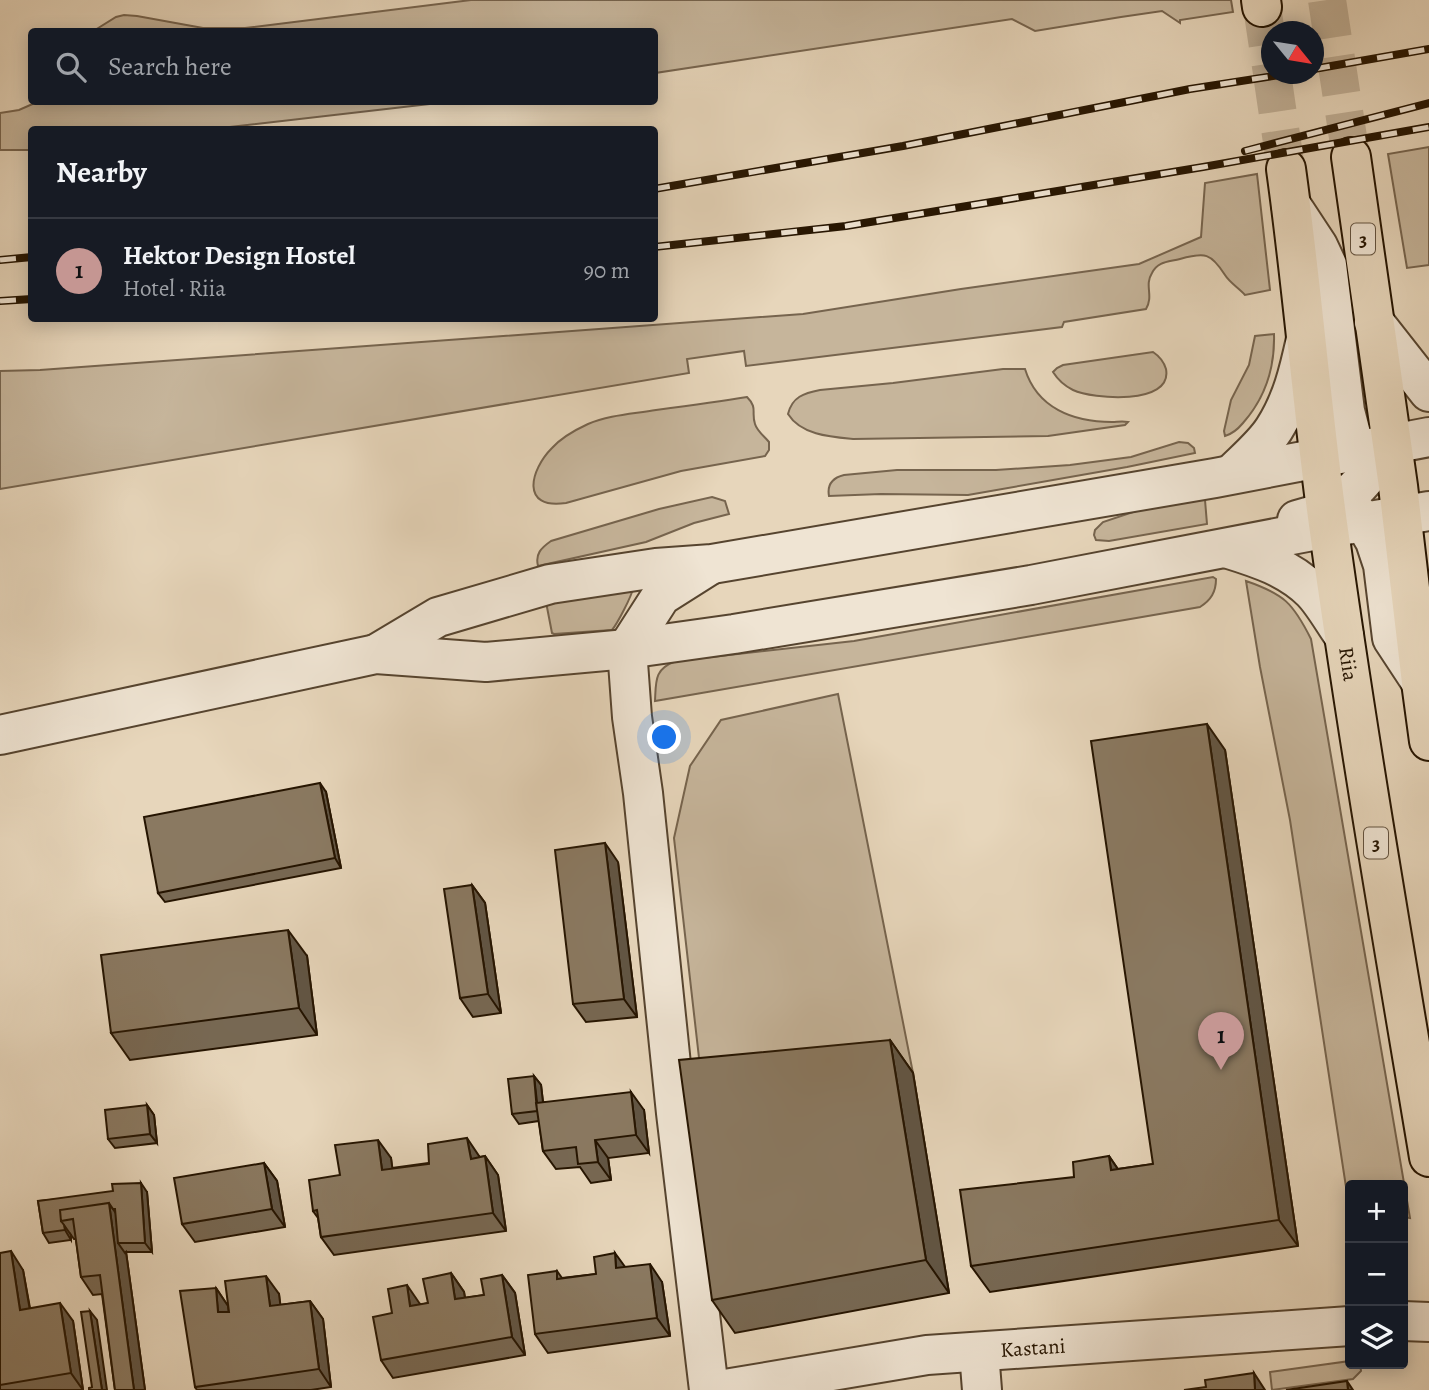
<!DOCTYPE html>
<html lang="en">
<head>
<meta charset="utf-8">
<style>
	:root { --surface:#171b24; --page:#20242c; --text:#f1f3f6; --muted:#9ea1a6; --line:#363941; --accent:#c59692 }
	body { margin:0; font-family:Alegreya,serif; background:var(--page); color:var(--text) }
	.controls { position:absolute; right:21px; bottom:21px; display:grid; overflow:hidden; border-radius:7px; box-shadow:0 4px 18px #0003 }
	.controls button { width:63px; height:63px; display:grid; place-items:center; padding:0; border:0; border-bottom:2px solid var(--line); background:var(--surface); color:var(--text); font:35px sans-serif }
	.compass { position:absolute; left:1261px; top:21px; width:63px; height:63px; border-radius:50%; background:var(--surface); box-shadow:0 4px 18px #0003; rotate:120deg }
	.you { position:absolute; left:665px; top:738px; width:24px; height:24px; margin:-18px; border:5px solid #fff; border-radius:50%; background:#1a73e8; box-shadow:0 0 0 10px #1a73e833 }
	.badge { display:grid; place-items:center; width:46px; height:46px; border-radius:50%; background:var(--accent); color:#111; font-size:23px; font-weight:700 }
	.pin { position:absolute; translate:-50% -58px; filter:drop-shadow(0 2px 4px #0008) }
	.pin::after { content:''; position:absolute; top:37px; width:24px; height:21px; background:inherit; clip-path:polygon(0 0,100% 0,50% 100%) }
	.list { margin:0; padding:0; list-style:none }
	h2 { display:flex; justify-content:space-between; align-items:center; height:91px; margin:0; padding:0 28px; font-size:30px }
	h2 small { font-size:23px; font-weight:400; color:var(--muted) }
	.list li { display:grid; grid-template-columns:46px 1fr auto; gap:21px; align-items:center; box-sizing:border-box; height:105px; padding:0 28px; border-top:2px solid var(--line) }
	.list b { display:block; font-size:26px; white-space:nowrap }
	.list p { margin:0; font-size:23px; white-space:nowrap; color:var(--muted) }
	.list em { font-size:23px; font-style:normal; color:var(--muted) }
	.icon { flex:none; width:38px; height:38px; fill:none; stroke:currentColor; stroke-width:2; stroke-linecap:round; stroke-linejoin:round }
	.map { position:relative; flex:none; width:1429px; height:1390px; overflow:hidden }
	.search { position:absolute; background:var(--surface); box-shadow:0 4px 18px #0003; left:28px; top:28px; width:630px; height:77px; display:flex; align-items:center; gap:18px; box-sizing:border-box; padding:0 24px; border-radius:7px; color:var(--muted); font-size:26px }
	.panel { position:absolute; background:var(--surface); box-shadow:0 4px 18px #0003; left:28px; top:126px; width:630px; height:196px; border-radius:7px }
	.map>svg:first-child { display:block }
</style>
</head>
<body>
<div class="map">
<svg width="1429" height="1390" viewBox="0 0 1429 1390">
	<rect width="100%" height="100%" fill="#e7d6bb"/>
	<filter id="stains"><feTurbulence type="fractalNoise" baseFrequency=".00286" numOctaves="4"/><feColorMatrix values="0 0 0 0 .2 0 0 0 0 .09 0 0 0 0 .02 0 0 0 .5 -.17"/></filter>
	<radialGradient id="worn" r=".72"><stop offset=".6" stop-color="#630" stop-opacity="0"/><stop offset="1" stop-color="#630" stop-opacity=".3"/></radialGradient>
	<path fill="#c6b59b" stroke="#76644e" stroke-width="2" d="M471 0H1231L1233 12 1180 20V23L1162 11 1121 17 1035 31 1012 19 655 73 654 32H96L95 30 116 17 124 15 137 16 203 28H245Z
		M37 102H447L212 129 32 130 31 150H0V113L19 110Z
		M1429 147V265L1407 268 1388 154Z
		M1257 174 1270 290 1245 295C1239 288 1230 283 1225 275 1211 253 1205 252 1180 259 1169 262 1158 261 1152 273 1144 286 1154 295 1146 309L1064 322 1062 327 746 366 744 351 687 359 689 373 0 489V371L40 370 803 314 961 289 1139 264 1201 237 1205 183Z
		M1274 334C1275 367 1265 398 1243 423 1238 429 1232 434 1225 436L1224 431 1231 400 1249 365 1255 336Z
		M1153 352C1159 356 1164 362 1166 369 1173 406 1092 399 1073 390 1065 386 1058 380 1053 372L1057 368 1063 365Z
		M1003 369H1025C1037 408 1073 422 1112 422 1117 422 1122 421 1128 422L1125 425 1048 436 853 439C831 437 801 435 788 414 792 397 804 393 820 390L893 383Z
		M747 397C758 408 751 412 755 424 757 431 764 436 769 442V450L765 456 681 471 566 503C520 510 530 470 552 448 561 438 575 430 588 424 609 415 633 414 656 410 686 406 716 402 747 397Z
		M1179 442 1188 443 1194 448 1195 453 1127 467 968 495 881 494 829 496C827 485 832 478 844 475L897 470H996L1070 465 1131 457Z
		M712 497 725 501 729 514 694 523 646 542 538 566C535 554 541 548 551 541L659 509Z
		M1203 498 1205 500 1207 524 1109 541 1096 540 1094 535 1095 530 1103 522 1142 509Z
		M1213 577 1216 579C1216 592 1211 600 1200 607L655 701C656 681 654 669 676 661L854 641Z
		M1246 581C1284 594 1293 603 1311 639L1410 1218 1403 1217V1185H1350V1190L1346 1187 1290 820 1260 667Z
		M633 588C632 596 617 624 612 630L554 634 552 633 546 602Z
		M838 694 913 1073 703 1093 674 838 690 766 721 720Z
		M1350 1361V1364H1360L1361 1371 1353 1379 1272 1390 1270 1372Z"/>
	<g fill="none" stroke-linecap="round" stroke-linejoin="round">
		<path stroke="#c0af96" stroke-width="38" stroke-dasharray="38 19" stroke-linecap="butt" d="M1327 0 1351 157
			M1262 7 1272 73
			M1272 74 1286 169"/>
		<g stroke="#56442f" stroke-width="42">
			<g id="minor">
				<path d="M1291 205 1318 246 1327 265 1345 411 1352 438 1373 467"/>
				<path d="M1374 322 1429 392"/>
				<path d="M1232 474C1246 460 1264 445 1274 429 1292 401 1299 371 1306 339"/>
				<path d="M1346 505 1354 510 1364 522 1375 541 1383 565 1392 638 1421 682"/>
				<path d="M1297 520C1304 518 1311 516 1318 514 1345 503 1378 472 1384 443"/>
				<path d="M1229 549C1258 558 1289 568 1312 591 1323 602 1334 622 1344 636"/>
				<path d="M376 654 438 617 550 584 656 568 712 564 1215 478 1429 437"/>
				<path d="M0 735 376 654 486 662 627 649 734 634 1031 585 1328 528 1429 511"/>
				<path d="M1403 1321 1429 1322"/>
				<path d="M979 1352 982 1390"/>
				<path d="M709 1390 676 1113 643 793 632 717 627 649 661 596 710 565"/>
				<path id="s1" d="M719 1390 927 1355 1350 1326"/>
			</g>
		</g>
		<g stroke="#251400" stroke-width="42">
			<g id="highway">
				<path d="M1261 0 1262 7"/>
				<path d="M1351 157 1398 486 1421 682 1429 741"/>
				<path id="s2" d="M1286 169C1303 290 1312 411 1329 531 1358 740 1394 948 1429 1157"/>
			</g>
		</g>
		<use href="#minor" stroke="#efe4d3" stroke-width="38"/>
		<use href="#highway" stroke="#e7d6bb" stroke-width="38"/>
		<g stroke="#251400" stroke-width="8">
			<path id="rail" d="M1314 69 1429 49
				M1245 151 1429 103
				M654 189 903 146 1190 89 1286 74
				M654 247 846 226 1203 167 1429 127
				M0 260 32 257
				M0 301 32 299"/>
		</g>
		<use href="#rail" stroke="#efe4d3" stroke-width="5" stroke-dasharray="16" stroke-linecap="butt"/>
	</g>
	<path fill="#776853" stroke="#251400" stroke-width="2" d="M1225 750 1298 1246 990 1292 971 1266 1074 1177 1109 1156 1118 1169 1153 1164Z
		M326 792 341 868 165 902 158 893Z
		M618 862 637 1017 586 1022 573 1004Z
		M472 885 485 903 501 1013 473 1017 460 998Z
		M307 956 317 1035 130 1060 111 1033Z
		M890 1040 913 1073 949 1293 735 1333 712 1300Z
		M534 1076 541 1085 543 1102 644 1110 649 1153 608 1158 611 1180 591 1183 580 1167 556 1169 543 1151 539 1121 519 1124 512 1114Z
		M147 1105 154 1115 157 1143 115 1148 108 1139Z
		M479 1156 480 1157 485 1156 498 1175 506 1231 334 1255 321 1237 318 1218 313 1211 340 1175 391 1158 392 1168Z
		M264 1163 277 1181 285 1227 195 1242 182 1224Z
		M147 1192 152 1252H126L145 1390H115L102 1294 93 1295 81 1277 76 1239H74L71 1235V1240L49 1243 43 1233 38 1201Z
		M0 1253 23 1270 30 1308 73 1321 83 1390H0Z
		M625 1267 662 1282 670 1336 548 1353 535 1334 557 1271 562 1278 596 1274Z
		M451 1273 464 1292 465 1298 484 1295 502 1275 515 1293 525 1355 393 1378 381 1360 392 1313 420 1304V1305L428 1303Z
		M216 1288 228 1306 279 1294 280 1305 310 1301 323 1319 331 1387 311 1390H197L195 1387Z"/>
	<path fill="#615544" stroke="#251400" stroke-width="2" d="M1207 724 1225 750 1298 1246 1279 1220Z
		M320 783 326 792 341 868 335 858Z
		M605 843 618 862 637 1017 624 999Z
		M472 885 485 903 501 1013 488 994Z
		M288 930 307 956 317 1035 299 1008Z
		M890 1040 913 1073 949 1293 926 1260Z
		M534 1076 541 1085 545 1120 538 1111Z
		M631 1092 644 1110 649 1153 636 1135Z
		M147 1105 154 1115 157 1143 150 1134Z
		M467 1138 479 1156 484 1178 471 1159Z
		M378 1140 391 1158 395 1188 382 1170Z
		M595 1140 608 1158 611 1180 598 1162Z
		M485 1156 498 1175 506 1231 493 1213Z
		M1109 1156 1127 1183 1111 1170Z
		M264 1163 277 1181 285 1227 272 1209Z
		M141 1183 147 1192 152 1252 145 1243Z
		M109 1203 121 1221 118 1243 125 1253 126 1252 145 1390H134Z
		M64 1225 71 1235V1240L65 1230Z
		M11 1251 23 1270 33 1328 20 1310Z
		M615 1253 628 1271 616 1268Z
		M650 1264 662 1282 670 1336 657 1318Z
		M451 1273 464 1292 468 1318 455 1299Z
		M502 1275 515 1293 525 1355 512 1337Z
		M266 1276 279 1294 283 1325 270 1306Z
		M407 1285 420 1304 423 1325 410 1306Z
		M216 1288 228 1306 231 1331 218 1312Z
		M310 1301 323 1319 331 1387 319 1369Z
		M60 1303 73 1321 83 1390 71 1373Z
		M90 1311 97 1320 107 1390H102Z
		M1254 1373 1265 1390H1255Z
		M1347 1381 1353 1390H1348Z"/>
	<path fill="#8a7961" stroke="#251400" stroke-width="2" d="M1207 724 1279 1220 971 1266 960 1190 1074 1177 1073 1162 1109 1156 1111 1170 1153 1164 1091 741Z
		M320 783 335 858 158 893 144 817Z
		M605 843 624 999 573 1004 555 850Z
		M472 885 488 994 460 998 444 889Z
		M288 930 299 1008 111 1033 101 955Z
		M890 1040 926 1260 712 1300 679 1060Z
		M534 1076 537 1111 512 1114 508 1079Z
		M631 1092 636 1135 595 1140 598 1162 578 1164 576 1147 543 1151 536 1103Z
		M147 1105 150 1134 108 1139 105 1110Z
		M467 1138 471 1159 485 1156 493 1213 321 1237 317 1210 313 1211 309 1180 340 1175 335 1145 378 1140 382 1170 429 1164 428 1144Z
		M264 1163 272 1209 182 1224 174 1178Z
		M141 1183 145 1243H118L115 1209H113L109 1203 60 1210 61 1221 64 1225 65 1230 43 1233 38 1201 113 1191 112 1184Z
		M109 1203 134 1390H115L100 1275 81 1277 73 1219 61 1221 60 1210Z
		M11 1251 20 1310 60 1303 71 1373 0 1385V1253Z
		M615 1253 616 1268 650 1264 657 1318 535 1334 528 1275 557 1271V1279L596 1274 594 1257Z
		M451 1273 455 1299 484 1295 481 1279 502 1275 512 1337 381 1360 373 1317 392 1313 388 1289 407 1285 410 1306 428 1303 423 1279Z
		M266 1276 270 1306 310 1301 319 1369 195 1387 180 1291 216 1288 218 1312H229L225 1281Z
		M90 1311 102 1390H89V1388L92 1387 81 1312Z
		M1254 1373 1255 1390H1184L1206 1387 1205 1380Z
		M1347 1381 1348 1390H1286Z"/>
	<g text-anchor="middle" stroke-width="7" stroke-linejoin="round" paint-order="stroke">
		<g fill="#efe4d3" stroke="#62523f" stroke-width="2">
			<rect x="1351" y="223.5" width="24" height="31" rx="5"/>
			<rect x="1364" y="827.5" width="24" height="31" rx="5"/>
		</g>
		<g font-size="19" font-weight="bold" fill="#251400">
			<text x="1363" y="246">3</text>
			<text x="1376" y="850">3</text>
		</g>
		<g font-size="21" fill="#251400" stroke="#efe4d3">
			<text dy="7" stroke="none"><textPath href="#s2" startOffset="499">Riia</textPath></text>
			<text dy="7" stroke="none"><textPath href="#s1" startOffset="317">Kastani</textPath></text>
		</g>
	</g>
	<rect width="100%" height="100%" filter="url(#stains)"/>
	<rect width="100%" height="100%" fill="url(#worn)"/>
</svg>
<div class="controls">
<button>+</button>
<button>−</button>
<button><svg class="icon" aria-label="layers" viewBox="0 0 24 24"><path d="M12 4l9 5-9 5-9-5zM3 14l9 5 9-5"/></svg></button>
</div>
<svg class="compass" viewBox="-18 -18 36 36"><path d="M0-13l5 13h-10z" fill="#e53935"/><path d="M0 13l5-13h-10z" fill="#9ea1a6"/></svg>
<div class="you"></div>
<div class="pin badge" style="left:1221px;top:1070px">1</div>
<div class="search"><svg class="icon" aria-label="search" viewBox="0 0 24 24"><circle cx="10" cy="10" r="6"/><path d="M15 15l6 6"/></svg>Search here</div>
<section class="panel">
<h2>Nearby<small></small></h2>
<ul class="list">
<li><span class="badge">1</span><div><b>Hektor Design Hostel</b><p>Hotel · Riia</p></div><em>90 m</em></li>
</ul>
</section>
</div>
</body>
</html>
